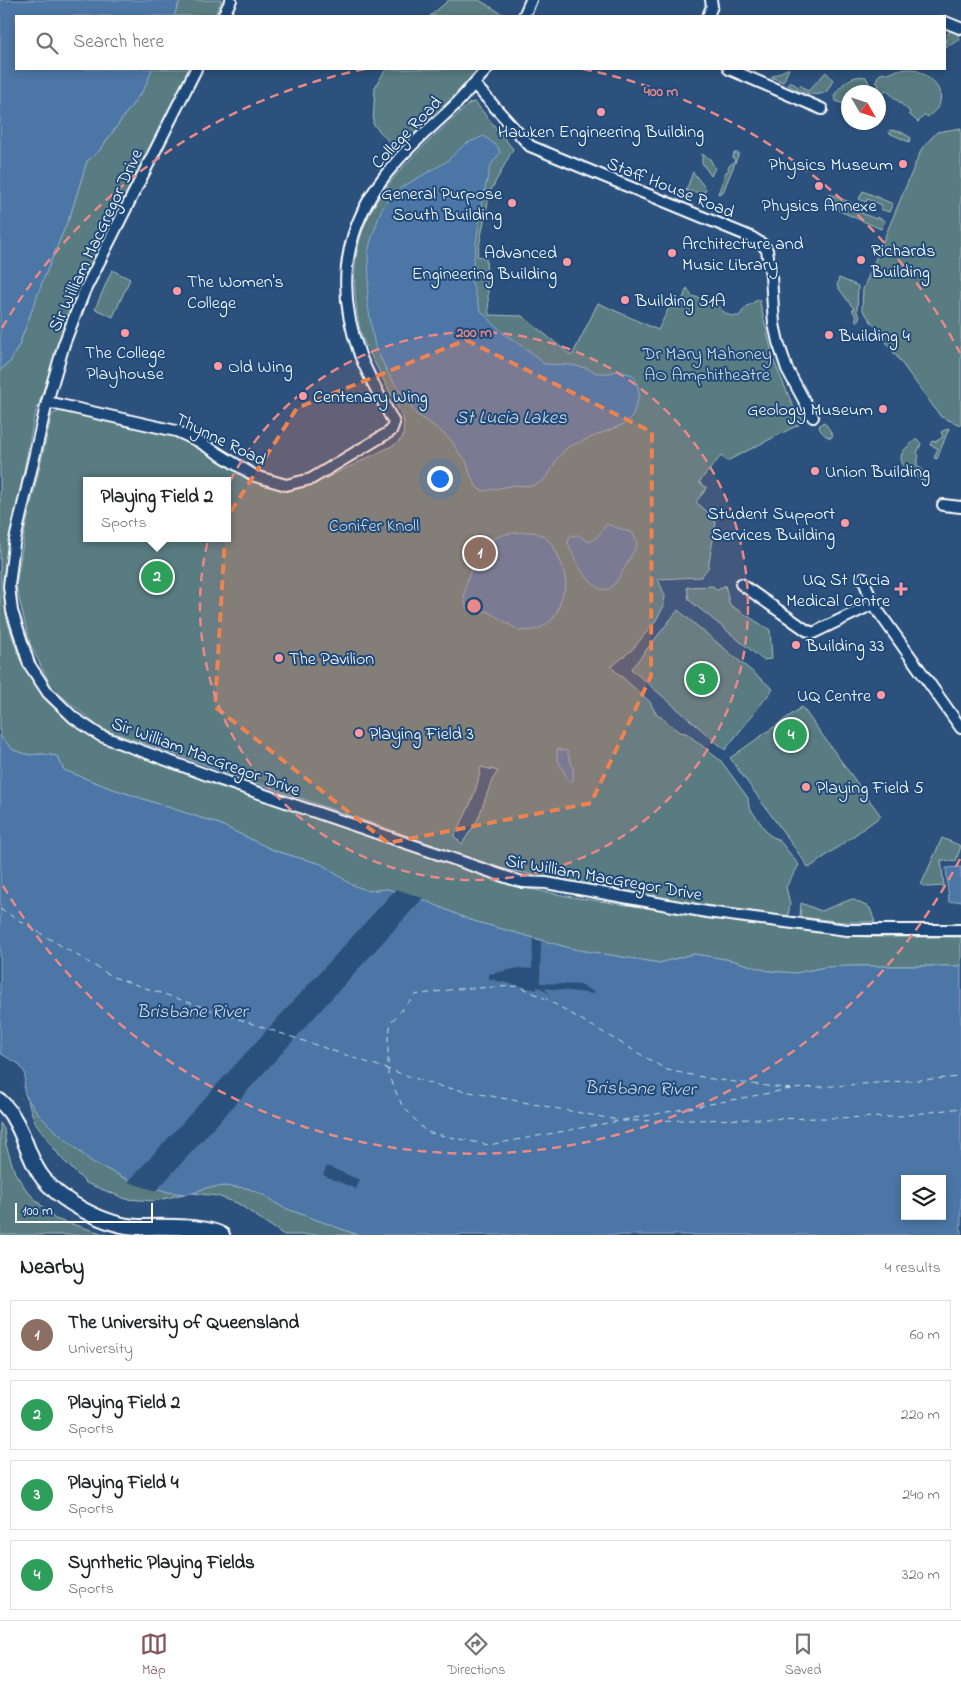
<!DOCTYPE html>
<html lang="en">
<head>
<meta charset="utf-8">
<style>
	:root { --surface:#fff; --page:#f6f6f6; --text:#202124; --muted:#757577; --line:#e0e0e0; --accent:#84575d }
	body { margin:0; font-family:"Indie Flower",sans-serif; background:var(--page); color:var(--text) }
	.controls { position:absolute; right:15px; bottom:15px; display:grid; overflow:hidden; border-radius:0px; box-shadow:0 2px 8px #0003 }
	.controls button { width:45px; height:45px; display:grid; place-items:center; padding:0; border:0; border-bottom:1px solid var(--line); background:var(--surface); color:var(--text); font:25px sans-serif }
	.compass { position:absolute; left:841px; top:85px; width:45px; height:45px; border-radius:50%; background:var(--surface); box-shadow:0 2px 8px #0003; rotate:129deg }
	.scale { position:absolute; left:15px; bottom:12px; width:138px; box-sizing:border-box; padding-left:5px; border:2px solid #fff; border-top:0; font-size:14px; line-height:18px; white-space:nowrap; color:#fff; -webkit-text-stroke:4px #1f4a7a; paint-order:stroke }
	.you { position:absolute; left:439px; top:478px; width:18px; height:18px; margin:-12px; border:4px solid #fff; border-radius:50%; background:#1a73e8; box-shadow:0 0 0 8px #1a73e833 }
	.badge { display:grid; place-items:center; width:32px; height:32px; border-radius:50%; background:var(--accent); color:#fff; font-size:16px; font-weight:700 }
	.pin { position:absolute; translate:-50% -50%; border:2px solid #fff; box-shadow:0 1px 5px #0006 }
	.popup { position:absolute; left:83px; top:477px; width:148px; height:65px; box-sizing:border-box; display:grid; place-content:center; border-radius:0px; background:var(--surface); filter:drop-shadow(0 1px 4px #0005); font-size:16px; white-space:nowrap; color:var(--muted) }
	.popup b { font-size:19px; color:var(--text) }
	.popup::after { content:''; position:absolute; left:50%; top:100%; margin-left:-10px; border:10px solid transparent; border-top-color:var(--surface) }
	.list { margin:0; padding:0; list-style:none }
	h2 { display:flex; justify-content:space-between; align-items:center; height:65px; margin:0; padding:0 20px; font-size:21px }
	h2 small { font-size:16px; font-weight:400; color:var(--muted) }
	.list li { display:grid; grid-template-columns:32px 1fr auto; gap:15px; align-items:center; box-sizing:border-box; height:70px; margin:0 10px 10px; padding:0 10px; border:1px solid var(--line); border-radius:0px }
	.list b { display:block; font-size:19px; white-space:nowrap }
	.list p { margin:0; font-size:16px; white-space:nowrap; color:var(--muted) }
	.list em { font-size:16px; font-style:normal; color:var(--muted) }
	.icon { flex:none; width:28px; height:28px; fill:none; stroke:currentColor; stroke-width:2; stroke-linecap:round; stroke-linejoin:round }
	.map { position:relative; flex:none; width:961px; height:1235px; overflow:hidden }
	.search { position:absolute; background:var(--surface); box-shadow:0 2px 8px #0003; left:15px; right:15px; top:15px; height:55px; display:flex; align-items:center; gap:12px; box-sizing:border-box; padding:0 18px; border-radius:0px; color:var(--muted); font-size:19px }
	.sheet { height:385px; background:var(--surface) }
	nav { display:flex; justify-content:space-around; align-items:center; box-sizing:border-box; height:70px; border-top:1px solid var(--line); background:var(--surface); font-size:14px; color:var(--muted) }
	nav a { display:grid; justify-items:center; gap:2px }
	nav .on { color:var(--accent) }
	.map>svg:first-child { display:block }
</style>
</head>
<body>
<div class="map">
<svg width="961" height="1235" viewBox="0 0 961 1235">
	<rect width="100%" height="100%" fill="#2c517c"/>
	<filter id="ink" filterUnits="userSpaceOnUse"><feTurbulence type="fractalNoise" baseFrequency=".02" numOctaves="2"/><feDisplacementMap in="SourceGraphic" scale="10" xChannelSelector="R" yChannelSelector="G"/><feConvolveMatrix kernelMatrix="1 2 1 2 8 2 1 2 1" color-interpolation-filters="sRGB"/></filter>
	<g filter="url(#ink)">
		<path fill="#597c81" stroke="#acbec0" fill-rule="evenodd" d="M180 0H222L214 16H174Z
			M449 0H479L506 16H430Z
			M950 31C957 31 959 35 960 40L945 47C945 41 946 36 950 31Z
			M152 69H189L79 291 61 337 34 418 10 543 4 586 7 620 20 660 45 696 97 739 327 823 514 886 572 897 819 933 866 937H961V966H854L826 967 796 973 768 971 731 960 693 954 659 963 573 949 470 920 426 901 387 889 369 891 352 885 321 864 275 851 219 824 107 787 64 770 57 756 41 754 29 755 13 750 0 736V370L10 362 19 345 43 280 71 213 87 161 99 151 145 87Z
			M386 69H478L448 102 402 147 393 146 373 124 375 87Z
			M787 69H789L783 82 771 77Z
			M914 69C927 75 946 88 939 105 938 109 931 114 928 117L925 115 918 122 909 114 910 112 886 90 879 100 878 92H848V106L836 101 834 96C841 84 852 74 866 77L870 85 876 88 879 85 876 82C877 74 882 72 889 74L897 70Z
			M826 72 833 80C831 84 829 88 827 91 817 99 797 91 788 85L790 81 798 87 800 85 808 91Z
			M475 102 513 149 490 192 477 256 486 258 489 315 522 316 572 356 598 303 658 330 670 306 679 309 687 288 692 296C698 298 706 299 712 302 723 308 724 318 739 316L746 307 759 299 774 361 793 406 802 419V423L727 461 721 456 699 482 707 488 696 502 710 514 716 523 708 568 701 577 658 579 665 596 664 606 655 622 632 650 611 667 650 702 655 712 679 732 686 733 721 761 748 798 749 807 769 835 779 840 799 865 786 887 790 904 788 916 682 902 502 869 100 728 52 688 30 644 16 586 25 530 52 414 64 409 176 436 248 476 283 490 322 480 396 444 403 437C403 432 405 424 403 419 401 412 396 405 393 398 384 380 374 362 365 344 358 329 356 309 355 292 349 202 411 159 470 103ZM87 481H227V538H87ZM481 767 498 771 492 780 478 819 462 844 454 836C467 814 477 792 481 767Z
			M961 128V425L941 417 862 309 863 289 922 148 937 132Z
			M890 130 901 132 911 138 909 142 889 133Z
			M734 153H739L723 192 718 194 726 172 729 170 728 168 730 165 735 161 733 157Z
			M702 154 710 159 715 168 711 176 702 163Z
			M693 172 706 189 704 193 686 191Z
			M863 191 893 204 889 212 880 209 882 205 867 199 866 202 859 199Z
			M830 194 856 205 855 208 862 211 861 213 876 219 877 217 885 221 881 229 826 205Z
			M112 270 130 279 113 317 95 309Z
			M839 278 858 286 857 312 860 316 857 322 855 319 857 317 852 310 854 309 837 286Z
			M823 422 825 423 833 435 831 438C825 436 820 432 819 426Z
			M949 428 937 459 934 458 938 448 930 445 932 441 935 442 943 437 941 432Z
			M917 439 921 444 917 453 919 456 917 461V465L925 472 929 473 925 481 907 474C898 456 898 453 917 439Z
			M725 585 730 605 770 630 772 659 763 660 689 600 687 587 713 586 716 590H718Z
			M678 610 773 689 725 750 631 669Z
			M802 707 881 816 809 868 730 758Z
			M942 838 961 846 956 861 941 860 944 886 927 887 921 885Z
			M852 899 870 908 875 922H844L800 917 801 903 821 911Z
			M26 1096 38 1114 51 1127 92 1162 129 1180 168 1192 184 1194 154 1201 126 1199 86 1183 61 1158 35 1122Z
			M0 1123 4 1129 6 1145 15 1173 28 1192 55 1219 108 1235H0Z
			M225 1186 247 1188 264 1195 282 1207 358 1235H284L237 1203 217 1196 193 1193 205 1188Z"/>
		<path fill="#4b76a5" stroke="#93adc9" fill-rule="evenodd" d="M0 0H180L174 16H16V69H152L145 87 99 151 87 161 71 213 43 280 19 345 10 362 0 370Z
			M484 136 498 147 500 153 491 165 482 200 471 279 480 310 504 334 531 352 544 364 571 365 586 368 597 373H610L617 371 633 375 637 382 639 396 632 417 624 424 568 447 557 459 548 476 541 482 532 486 515 485 484 491 477 488 470 474 466 460 459 453 451 440 437 428 416 414 389 375 375 347 367 300 369 281 368 253 371 240 381 211 388 200 402 187 446 162 465 144Z
			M606 524 633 533 637 544C632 554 617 586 608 589 592 595 571 554 568 542L570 536 578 535 589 542C598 538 601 533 606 524Z
			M524 532H533L544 536 553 545 563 567 566 584 557 612 552 620 542 627 533 630 520 631 487 611 470 612C454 599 476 552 490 541 500 534 512 533 524 532Z
			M0 736 13 750 29 755 41 754 57 756 64 770 107 787 219 824 275 851 321 864 352 885 369 891 387 889 426 901 470 920 573 949 659 963 693 954 731 960 768 971 796 973 826 967 854 966H961V1235H358L282 1207 264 1195 247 1188 225 1186 205 1188 193 1193 184 1194 168 1192 129 1180 92 1162 51 1127 38 1114 26 1096 24 1091 25 1073 18 1063 13 1061 0 1053ZM905 1179H942V1216H905Z
			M557 749 567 751 573 768V780L569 782 557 758Z
			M961 867V901L949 902 946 868Z"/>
		<path fill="#2c517c" d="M396 889 423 898 156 1191 128 1182Z
			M533 939 541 941 540 983 580 985 594 992 595 994 544 988 551 995 541 988 537 987V990L489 979V974L519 968 532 969Z
			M327 1166 360 1180 356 1189 323 1175Z"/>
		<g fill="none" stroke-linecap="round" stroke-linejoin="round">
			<path stroke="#d2dde8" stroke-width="1" stroke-dasharray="6 5" stroke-linecap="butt" d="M0 909 113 977 438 1086 618 1120
				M791 1089 712 1079 667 1070 548 1000 519 986 456 989 415 995 391 1022 388 1040V1075L402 1105 426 1132 489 1145 791 1089 961 1077
				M622 1121 892 1117 961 1108"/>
			<g stroke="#fff" stroke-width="14">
				<path id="street" d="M223 16 231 0
					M524 16 531 0
					M708 16 712 6 711 0
					M945 22 960 28
					M196 69 84 292 64 344 47 402 14 544 9 586 12 611 29 664 48 693 74 718 101 736 218 779 512 879 523 882 546 883 707 912 847 930H961
					M729 69 822 109
					M474 84 530 146 751 237 762 244 767 250 771 276 774 324 778 342 787 369 813 417
					M47 402 176 431 198 441 255 476 286 485 311 479 391 431 394 423C382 400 369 378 360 355 333 283 346 218 397 161 415 140 437 123 457 103 467 92 477 80 487 69
					M943 505 961 507
					M863 578 873 604 961 728
					M741 584 806 630 813 633 873 604"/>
			</g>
			<g stroke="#fff" stroke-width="18">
				<path id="secondary" d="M0 1101C5 1106 11 1112 14 1119 25 1136 28 1157 40 1174 58 1201 106 1226 138 1227 159 1227 204 1225 222 1235"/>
			</g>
			<use href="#street" stroke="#1f4a7a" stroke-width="10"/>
			<use href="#secondary" stroke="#1f4a7a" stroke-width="14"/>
		</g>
	</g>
	<path fill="#ee8249" fill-opacity="0.2" stroke="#ee8249" stroke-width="4" stroke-dasharray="10 6" stroke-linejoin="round" d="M466 340 652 432 651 676 591 803 388 843 215 707 226 519 297 408Z"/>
	<circle cx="474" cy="606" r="274" fill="#e88989" fill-opacity=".12"/>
	<g fill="none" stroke="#e88989" stroke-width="2.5" stroke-dasharray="9 6">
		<circle cx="474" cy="606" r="274"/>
		<path d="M960 859A548 548 0 0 1 2 884M2 328A548 548 0 0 1 365 69M583 69A548 548 0 0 1 960 353"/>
	</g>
	<g fill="#ff9aa2" stroke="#1f4a7a" stroke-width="2">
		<circle cx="601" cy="112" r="5"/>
		<circle cx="903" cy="164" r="5"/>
		<circle cx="819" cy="186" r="5"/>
		<circle cx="512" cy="203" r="5"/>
		<circle cx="672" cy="253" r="5"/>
		<circle cx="861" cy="260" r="5"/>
		<circle cx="567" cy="262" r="5"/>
		<circle cx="177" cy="291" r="5"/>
		<circle cx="625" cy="300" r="5"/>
		<circle cx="125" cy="333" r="5"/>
		<circle cx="829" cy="335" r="5"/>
		<circle cx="218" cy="366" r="5"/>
		<circle cx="303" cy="396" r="5"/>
		<circle cx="883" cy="409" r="5"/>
		<circle cx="815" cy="471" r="5"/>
		<circle cx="845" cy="523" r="5"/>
		<path d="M898.5 581.5h5v5h5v5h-5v5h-5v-5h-5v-5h5z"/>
		<circle cx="796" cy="645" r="5"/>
		<circle cx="279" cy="658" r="5"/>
		<circle cx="881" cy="695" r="5"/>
		<circle cx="359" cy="733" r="5"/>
		<circle cx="806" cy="787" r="5"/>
	</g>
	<g text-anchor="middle" stroke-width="4" stroke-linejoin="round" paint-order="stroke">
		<g font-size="18" fill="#fff" stroke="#1f4a7a" text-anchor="start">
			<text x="601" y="137" text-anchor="middle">Hawken Engineering Building</text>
			<text x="893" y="170" text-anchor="end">Physics Museum</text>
			<text x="502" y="199" text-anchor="end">General Purpose<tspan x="502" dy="21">South Building</tspan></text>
			<text x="819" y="211" text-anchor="middle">Physics Annexe</text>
			<text x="682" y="249">Architecture and<tspan x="682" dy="21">Music Library</tspan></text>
			<text x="871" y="256">Richards<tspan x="871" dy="21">Building</tspan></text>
			<text x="557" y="258" text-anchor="end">Advanced<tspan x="557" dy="21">Engineering Building</tspan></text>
			<text x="187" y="287">The Women's<tspan x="187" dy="21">College</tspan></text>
			<text x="635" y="306">Building 51A</text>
			<text x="839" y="341">Building 4</text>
			<text x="125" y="358" text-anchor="middle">The College<tspan x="125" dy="21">Playhouse</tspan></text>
			<text x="228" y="372">Old Wing</text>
			<text x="313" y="402">Centenary Wing</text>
			<text x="873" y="415" text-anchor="end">Geology Museum</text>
			<text x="825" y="477">Union Building</text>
			<text x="835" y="519" text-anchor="end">Student Support<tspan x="835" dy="21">Services Building</tspan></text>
			<text x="890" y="585" text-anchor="end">UQ St Lucia<tspan x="890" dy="21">Medical Centre</tspan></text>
			<text x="806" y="651">Building 33</text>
			<text x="289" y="664">The Pavilion</text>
			<text x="871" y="701" text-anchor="end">UQ Centre</text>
			<text x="369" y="739">Playing Field 3</text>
			<text x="816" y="793">Playing Field 5</text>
		</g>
		<g font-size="18" fill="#fff" stroke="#1f4a7a">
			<text transform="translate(406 132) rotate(-46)" y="6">College Road</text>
			<text transform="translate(671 187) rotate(22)" y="6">Staff House Road</text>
			<text transform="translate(95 240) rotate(-65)" y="6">Sir William MacGregor Drive</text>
			<text transform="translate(221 439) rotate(26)" y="6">Thynne Road</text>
			<text transform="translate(206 756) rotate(20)" y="6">Sir William MacGregor Drive</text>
			<text transform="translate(604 877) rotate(10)" y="6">Sir William MacGregor Drive</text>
		</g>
		<g font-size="18" fill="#d6dee0" stroke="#1f4a7a">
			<text x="707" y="359">Dr Mary Mahoney<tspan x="707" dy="21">AO Amphitheatre</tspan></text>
			<text x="374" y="531">Conifer Knoll</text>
		</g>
		<g font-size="19" font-style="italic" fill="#d2dde8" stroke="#1f4a7a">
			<text x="511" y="423">St Lucia Lakes</text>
			<text x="192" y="1017">Brisbane River</text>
			<text transform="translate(640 1087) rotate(1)" y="7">Brisbane River</text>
		</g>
	</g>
	<circle cx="474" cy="606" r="8" fill="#e88989" stroke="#1f4a7a" stroke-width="2.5"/>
	<g font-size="15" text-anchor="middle" font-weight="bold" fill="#e88989" stroke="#1f4a7a" stroke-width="4" stroke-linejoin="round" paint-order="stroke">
		<text x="661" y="96">400 m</text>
		<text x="474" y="337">200 m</text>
	</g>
</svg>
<div class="controls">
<button><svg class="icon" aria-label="layers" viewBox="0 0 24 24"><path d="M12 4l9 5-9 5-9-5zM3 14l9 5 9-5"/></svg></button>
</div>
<svg class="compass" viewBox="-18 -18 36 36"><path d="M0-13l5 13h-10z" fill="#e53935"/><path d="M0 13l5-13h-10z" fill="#757577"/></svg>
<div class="scale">100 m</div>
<div class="you"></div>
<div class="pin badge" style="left:480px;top:553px;background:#8d6e63">1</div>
<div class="pin badge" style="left:157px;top:577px;background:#2e9e5b">2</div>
<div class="popup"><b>Playing Field 2</b>Sports</div>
<div class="pin badge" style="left:702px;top:679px;background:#2e9e5b">3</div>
<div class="pin badge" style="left:791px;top:735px;background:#2e9e5b">4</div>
<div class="search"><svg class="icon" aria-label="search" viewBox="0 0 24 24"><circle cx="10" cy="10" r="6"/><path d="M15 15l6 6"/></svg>Search here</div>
</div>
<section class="sheet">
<h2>Nearby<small>4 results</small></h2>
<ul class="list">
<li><span class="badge" style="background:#8d6e63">1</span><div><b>The University of Queensland</b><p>University</p></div><em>60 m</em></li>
<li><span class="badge" style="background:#2e9e5b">2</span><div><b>Playing Field 2</b><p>Sports</p></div><em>220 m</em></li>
<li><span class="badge" style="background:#2e9e5b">3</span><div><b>Playing Field 4</b><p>Sports</p></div><em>240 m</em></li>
<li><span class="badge" style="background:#2e9e5b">4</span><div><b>Synthetic Playing Fields</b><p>Sports</p></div><em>320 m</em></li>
</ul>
</section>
<nav>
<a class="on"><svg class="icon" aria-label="map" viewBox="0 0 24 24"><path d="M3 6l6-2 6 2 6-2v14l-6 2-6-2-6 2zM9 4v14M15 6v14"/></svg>Map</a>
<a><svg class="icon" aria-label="directions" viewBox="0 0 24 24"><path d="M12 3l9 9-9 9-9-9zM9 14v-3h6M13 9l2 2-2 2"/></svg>Directions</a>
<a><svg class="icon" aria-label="saved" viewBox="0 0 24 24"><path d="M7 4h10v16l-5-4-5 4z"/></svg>Saved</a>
</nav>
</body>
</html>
